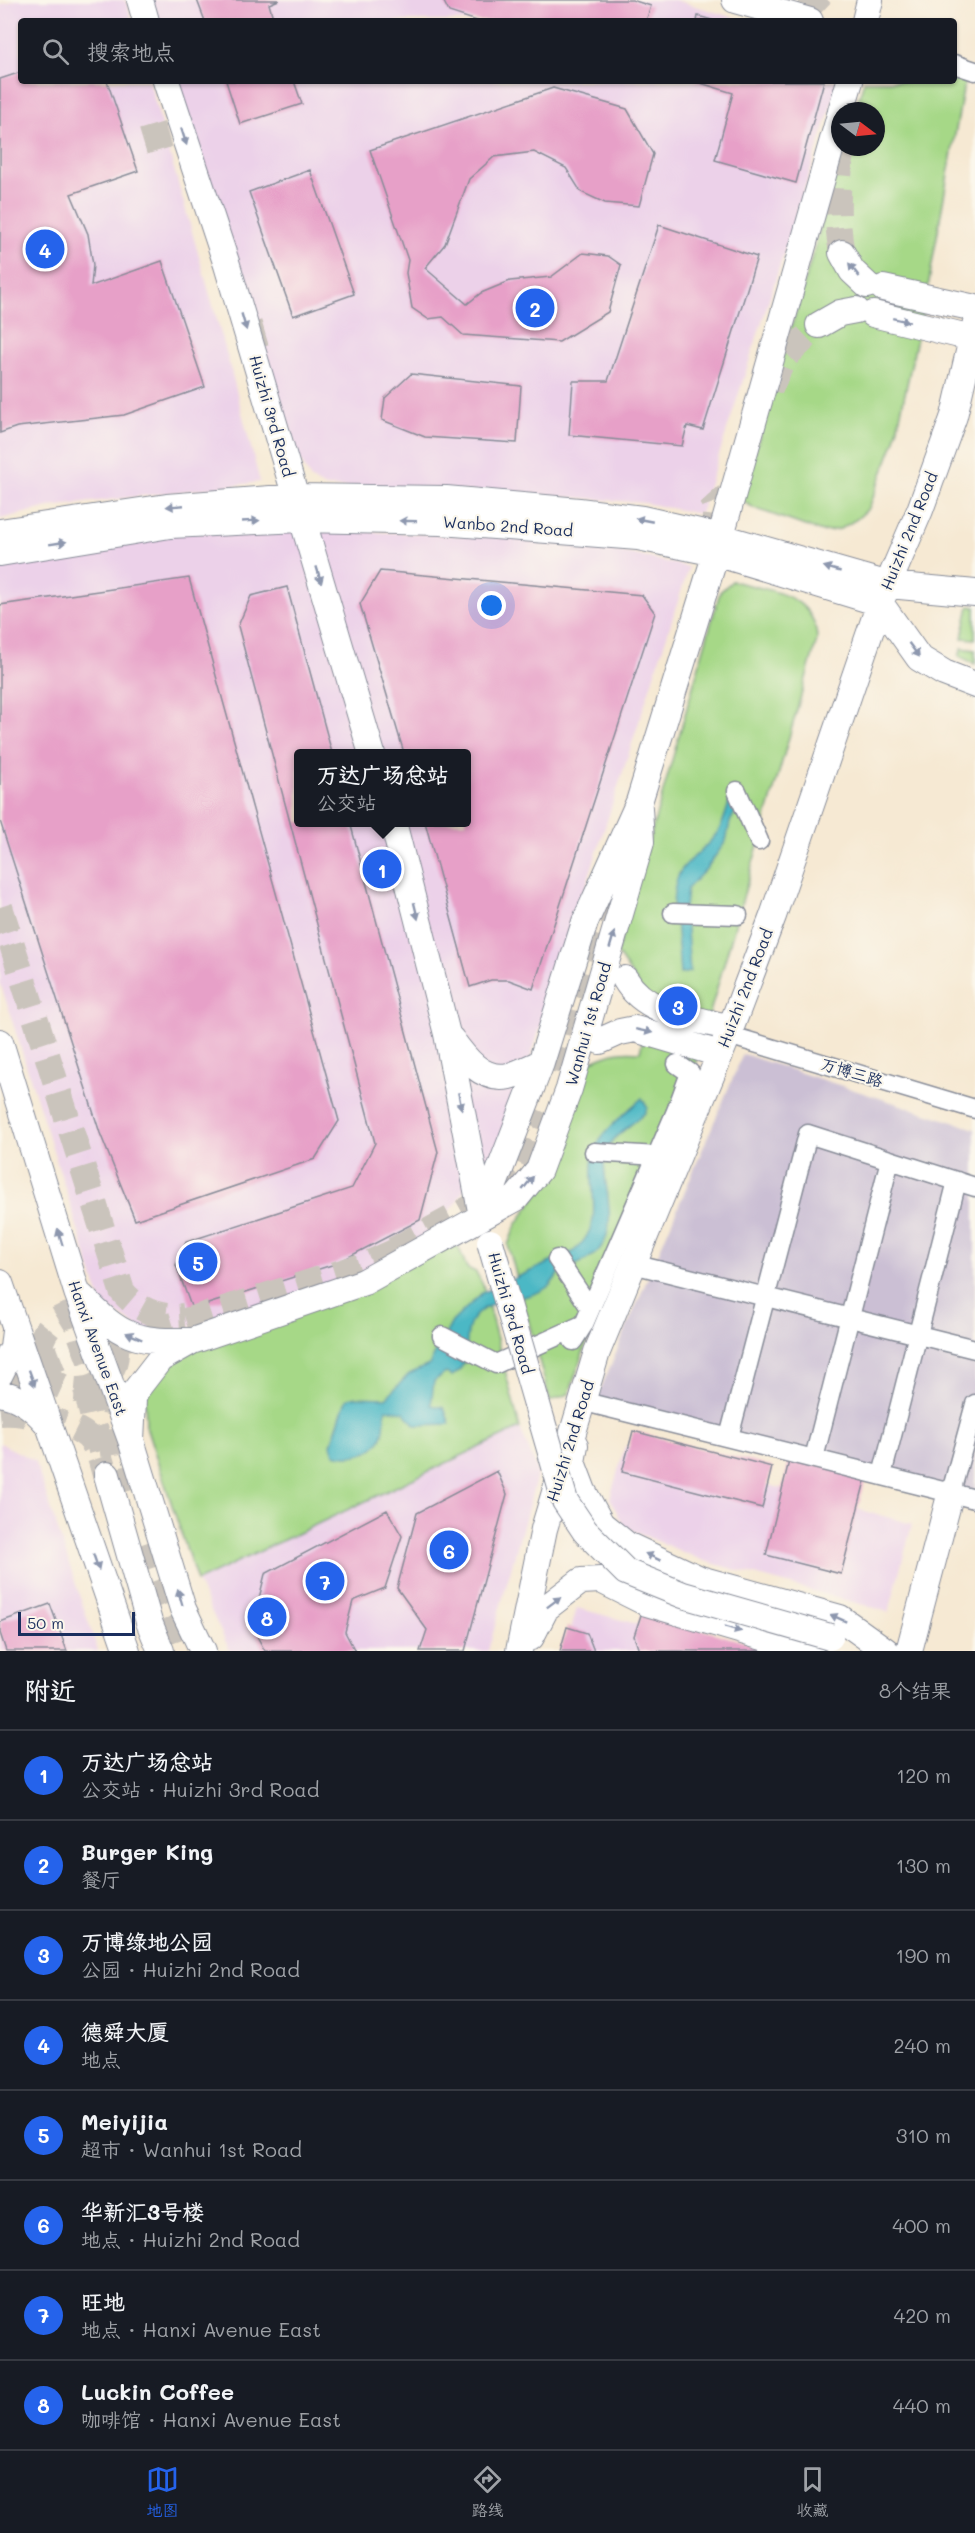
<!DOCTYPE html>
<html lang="zh">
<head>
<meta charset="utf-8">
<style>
	:root { --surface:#171b24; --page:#20242c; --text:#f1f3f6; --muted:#9ea1a6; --line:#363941; --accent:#2563eb }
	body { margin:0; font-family:Mali,"LXGW WenKai TC",sans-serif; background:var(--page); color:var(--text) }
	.compass { position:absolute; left:831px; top:102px; width:54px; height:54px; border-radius:50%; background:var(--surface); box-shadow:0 2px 4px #0004; rotate:106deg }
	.scale { position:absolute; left:18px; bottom:15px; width:117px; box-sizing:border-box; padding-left:6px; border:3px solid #1b2f5e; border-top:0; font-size:16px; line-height:21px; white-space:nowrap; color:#1b2f5e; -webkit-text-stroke:4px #fbf7ec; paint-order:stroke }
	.you { position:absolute; left:492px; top:606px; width:21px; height:21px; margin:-15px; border:4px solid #fff; border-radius:50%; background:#1a73e8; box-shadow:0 0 0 9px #1a73e833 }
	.badge { display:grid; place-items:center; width:39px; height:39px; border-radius:50%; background:var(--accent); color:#fff; font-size:20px; font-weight:700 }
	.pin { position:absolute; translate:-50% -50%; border:3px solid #fff; box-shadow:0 2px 6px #0006 }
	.popup { position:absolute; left:294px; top:749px; width:177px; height:78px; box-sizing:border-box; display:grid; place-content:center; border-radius:6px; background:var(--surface); filter:drop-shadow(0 2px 4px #0005); font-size:20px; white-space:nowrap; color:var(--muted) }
	.popup b { font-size:22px; color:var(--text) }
	.popup::after { content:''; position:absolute; left:50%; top:100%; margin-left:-12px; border:12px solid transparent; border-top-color:var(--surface) }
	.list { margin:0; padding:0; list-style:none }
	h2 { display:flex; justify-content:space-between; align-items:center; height:78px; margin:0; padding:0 24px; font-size:26px }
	h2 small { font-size:20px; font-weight:400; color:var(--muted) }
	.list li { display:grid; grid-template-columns:39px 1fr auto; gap:18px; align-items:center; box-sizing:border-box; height:90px; padding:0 24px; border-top:2px solid var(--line) }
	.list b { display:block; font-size:22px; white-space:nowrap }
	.list p { margin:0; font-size:20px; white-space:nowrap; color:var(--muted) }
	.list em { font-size:20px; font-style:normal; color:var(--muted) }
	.icon { flex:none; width:33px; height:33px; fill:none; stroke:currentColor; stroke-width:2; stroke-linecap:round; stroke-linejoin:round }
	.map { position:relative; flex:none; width:975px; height:1651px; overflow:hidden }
	.search { position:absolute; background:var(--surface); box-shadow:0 2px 4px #0004; left:18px; right:18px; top:18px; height:66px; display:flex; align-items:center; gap:15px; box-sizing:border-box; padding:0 21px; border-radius:6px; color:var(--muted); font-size:22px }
	.sheet { height:798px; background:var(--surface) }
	nav { display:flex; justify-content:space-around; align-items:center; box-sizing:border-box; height:84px; border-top:2px solid var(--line); background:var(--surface); font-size:16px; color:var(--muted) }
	nav a { display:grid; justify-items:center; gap:3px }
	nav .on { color:var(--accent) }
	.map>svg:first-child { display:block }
</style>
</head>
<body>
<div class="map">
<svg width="975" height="1651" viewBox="0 0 975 1651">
	<rect width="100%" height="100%" fill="#fbf7ec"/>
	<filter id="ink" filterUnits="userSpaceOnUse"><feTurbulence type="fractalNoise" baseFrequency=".0167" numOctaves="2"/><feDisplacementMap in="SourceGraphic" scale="12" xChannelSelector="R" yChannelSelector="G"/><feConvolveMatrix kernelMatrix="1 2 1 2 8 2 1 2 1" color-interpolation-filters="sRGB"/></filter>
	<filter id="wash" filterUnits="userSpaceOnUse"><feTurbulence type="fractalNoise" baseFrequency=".008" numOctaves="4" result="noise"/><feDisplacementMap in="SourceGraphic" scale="24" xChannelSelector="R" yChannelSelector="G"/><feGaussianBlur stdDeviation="1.35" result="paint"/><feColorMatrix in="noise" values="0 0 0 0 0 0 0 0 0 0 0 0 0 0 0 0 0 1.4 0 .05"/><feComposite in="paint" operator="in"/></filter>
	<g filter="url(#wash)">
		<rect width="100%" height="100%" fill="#f6e9d3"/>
		<path fill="#ecd1e9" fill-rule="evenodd" d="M16 0H124L127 4 132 21H21V81H149L227 355 260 482 49 507 0 519V5Z
			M151 0H675L745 21H158Z
			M177 81H838L837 88 700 514 645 503 516 493 325 487 311 479 300 460Z
			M298 529 567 540 689 567 530 1059 493 1162 465 1188 455 1205 416 1247 372 1272 160 1335 143 1331 101 1302 0 982V561L127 535ZM298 754H466V822H298Z
			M520 1428 538 1472 488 1651H230L197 1581Z
			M0 1443 35 1461 98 1651H0Z
			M625 1446 912 1524 889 1612 704 1561 624 1527 610 1498Z
			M577 1608 737 1651H565Z"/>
		<path fill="#cbbfd4" d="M743 1054 975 1129V1501L596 1400Z"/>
		<path fill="#a6d887" stroke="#608472" stroke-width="1.5" d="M954 69 966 73 928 287 895 440 869 508 857 519 840 529 822 532 754 508 741 500 844 147H876V111H855L864 81H954Z
			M732 581C769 591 816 593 817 640L682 1110 595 1318 569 1394 550 1401 508 1245 516 1225 539 1192 564 1142 588 1063C609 1053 618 1050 640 1052L647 1022 642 990 617 953 720 592Z
			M969 606 975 607V639L962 638Z
			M962 648 975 650V664L959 656Z
			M444 1244 458 1246 467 1268 476 1272 483 1285 520 1428 197 1581 146 1426 145 1396 166 1358Z"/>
		<path fill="#4bb8c5" stroke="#337492" stroke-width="1.5" d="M731 797 738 806 730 822 726 841 706 869 687 889 685 907 673 908C674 857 692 867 717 833 724 824 727 808 731 797Z
			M676 918H686L690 972 680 974Z
			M642 1098 647 1107 645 1113C634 1123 616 1134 608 1147 594 1167 624 1220 599 1250 591 1260 572 1266 560 1273 555 1277 553 1283 548 1287 526 1302 494 1296 476 1315 459 1332 475 1364 452 1376L446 1373 434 1381 431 1405 444 1408 450 1424 415 1425 404 1412 386 1409C384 1416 385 1422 384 1429 381 1452 354 1460 334 1454L331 1445 346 1400 352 1397 386 1398 409 1374 429 1365 452 1322 482 1293 573 1252C611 1220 583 1187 595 1149 600 1133 629 1110 642 1098Z"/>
		<g id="blocks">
			<path fill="#e7a0c8" d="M197 0H279L269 4 274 21H205Z
				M443 0H632L651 6 646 21H477L449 12Z
				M698 16 712 20V21H697Z
				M21 72V81H107L138 171 71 194 88 234 93 265 91 286 162 261 205 387 124 415 17 427 0 433V79Z
				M226 81H294L302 104 240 124Z
				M694 81H824L796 183 715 160 733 93Z
				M553 88 627 109 653 154 639 206 605 203 581 192 566 168 534 152 494 157 469 179 445 244 425 268 467 304 481 293 510 281 551 277 583 253 608 256 621 265 608 312 559 342 463 335 443 317 428 319 412 308 406 273 408 260 370 150Z
				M310 170 354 294 293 316 249 192Z
				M659 225 757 257 703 430 687 426 682 446 569 435 573 381H608Z
				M411 374 521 386 517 443 425 437 382 420 385 398Z
				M380 571 642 595 655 613 533 989 509 980H491L470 987 425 822H466V753H404L360 604Z
				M189 578 339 1121 315 1159 135 1220 100 1133 0 821V605Z
				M287 587 332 753 298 754V822H350L438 1152 420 1220 335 1264 192 1309 176 1265 186 1242 352 1188 375 1143 238 626 251 596Z
				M633 1431 772 1467 762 1508 622 1472Z
				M790 1457 866 1477 841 1574 766 1555Z
				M497 1471 507 1494 465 1651H420L427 1630 397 1588 417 1513Z
				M387 1510 402 1536 385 1588 353 1601 345 1632 355 1651H265L252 1627 265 1574Z
				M50 1604 67 1651H6L0 1633V1622Z
				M642 1612 775 1651H639L634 1636Z
				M567 1627 587 1633 594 1651H560Z"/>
		</g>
	</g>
	<g filter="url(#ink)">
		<use href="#blocks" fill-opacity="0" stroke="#888c98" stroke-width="1.5"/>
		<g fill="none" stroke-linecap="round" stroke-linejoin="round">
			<path stroke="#cac4bc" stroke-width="26" stroke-dasharray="26 13" stroke-linecap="butt" d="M799 0 816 7 831 21
				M143 142 176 132
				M842 253C835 217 838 183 842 147
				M240 340 274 330
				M770 389 784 358 819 325
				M709 541C713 526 721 508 709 495
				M0 907 122 1291C137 1310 160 1319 184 1316
				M562 1074 605 893
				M500 1195 520 1177 548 1114
				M394 1250 490 1197 497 1190
				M40 1352a38 38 0 1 1 76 0a38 38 0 1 1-76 0Z
				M0 1380 77 1351 150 1332 365 1265 411 1244
				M86 1389 101 1451
				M123 1392C104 1428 113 1462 124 1499
				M0 1413C22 1411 70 1421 87 1436 99 1447 102 1465 106 1479
				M139 1545 175 1651"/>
			<g stroke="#888c98" stroke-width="21">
				<path id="street" d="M954 64 975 71
					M737 791 759 841
					M673 913 738 915
					M728 1035 975 1109
					M594 1152 657 1156
					M557 1259 590 1308
					M633 1264 975 1349
					M442 1336 496 1364 584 1324
					M573 1341 584 1324 676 1111 690 1073 677 1064
					M581 1401 975 1499
					M729 1437 808 1134 975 1187
					M814 1458 890 1160
					M882 1475 957 1181
					M951 1492 975 1404"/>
			</g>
			<g stroke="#888c98" stroke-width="28">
				<path id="secondary" d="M140 0 146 21
					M735 0 810 21
					M865 21 870 0
					M166 81 227 265 372 754
					M841 111 850 81
					M842 253 852 271 867 285
					M883 288 975 308
					M873 314 972 338
					M819 325 840 313 856 310
					M0 532 167 507 296 497 446 499 579 511 642 519 721 537 889 585 975 593
					M0 553 170 525 302 519 441 522 638 537 716 553 880 603 919 658 944 673 975 685
					M393 822 447 1034 482 1216
					M625 979C646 1015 694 1018 731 1028
					M451 1039C464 1057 482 1082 509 1076 520 1073 531 1067 541 1063
					M600 1041 620 1032 635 1029 720 1054
					M0 1042 77 1292 131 1440 183 1609 203 1651
					M482 1216 541 1063 585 922 639 802 716 553 840 115
					M0 1283 127 1651
					M82 1297C120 1337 135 1342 189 1341
					M0 1374 13 1348 15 1331
					M0 1393C20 1397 33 1407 46 1422
					M131 1440 133 1399 136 1390 160 1359 192 1341 364 1282 516 1198 539 1170 569 1089 641 842 639 808
					M575 1445 572 1462 583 1491 601 1524 627 1545 700 1579 840 1618 886 1651
					M107 1475 149 1622 161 1651
					M531 1637 546 1608 581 1581 601 1580 647 1603 810 1651
					M519 1651 544 1529 597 1352 728 1035 773 916 880 603 920 510 954 416 975 326
					M909 1651 951 1492"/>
			</g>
			<use href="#street" stroke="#fff" stroke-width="18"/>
			<use href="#secondary" stroke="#fff" stroke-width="26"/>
			<g stroke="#888c98" stroke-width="28" stroke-linecap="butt">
				<path id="secondary-bridge" d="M490 1242 565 1501 585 1531 626 1572 683 1595 830 1637"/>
			</g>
			<use href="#secondary-bridge" stroke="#fff" stroke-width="26"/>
		</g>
		<defs><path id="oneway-solid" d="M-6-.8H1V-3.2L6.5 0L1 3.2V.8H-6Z" transform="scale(1.5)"/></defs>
		<g fill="#8d97ae">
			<use href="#oneway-solid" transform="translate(184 137) rotate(72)"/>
			<use href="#oneway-solid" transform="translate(854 270) rotate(-128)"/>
			<use href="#oneway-solid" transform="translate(901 320) rotate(12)"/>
			<use href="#oneway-solid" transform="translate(244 322) rotate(74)"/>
			<use href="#oneway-solid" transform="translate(175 506) rotate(175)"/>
			<use href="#oneway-solid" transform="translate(644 520) rotate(-169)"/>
			<use href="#oneway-solid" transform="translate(251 521) rotate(-3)"/>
			<use href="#oneway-solid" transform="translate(408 521) rotate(-179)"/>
			<use href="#oneway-solid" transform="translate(58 543) rotate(-9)"/>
			<use href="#oneway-solid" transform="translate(832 569) rotate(-164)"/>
			<use href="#oneway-solid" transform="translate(319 575) rotate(73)"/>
			<use href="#oneway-solid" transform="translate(914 650) rotate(53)"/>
			<use href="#oneway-solid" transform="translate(416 911) rotate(76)"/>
			<use href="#oneway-solid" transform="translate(612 940) rotate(-74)"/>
			<use href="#oneway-solid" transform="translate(644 1031) rotate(12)"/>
			<use href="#oneway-solid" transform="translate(460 1101) rotate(79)"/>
			<use href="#oneway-solid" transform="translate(528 1183) rotate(-51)"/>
			<use href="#oneway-solid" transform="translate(60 1237) rotate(-107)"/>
			<use href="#oneway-solid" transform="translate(134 1336) rotate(-157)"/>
			<use href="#oneway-solid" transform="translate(32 1378) rotate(70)"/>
			<use href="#oneway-solid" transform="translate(653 1557) rotate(-155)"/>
			<use href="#oneway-solid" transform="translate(96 1562) rotate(71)"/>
			<use href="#oneway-solid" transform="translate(180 1597) rotate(-106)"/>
			<use href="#oneway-solid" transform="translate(554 1602) rotate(-37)"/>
			<use href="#oneway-solid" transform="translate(838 1618) rotate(-156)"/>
			<use href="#oneway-solid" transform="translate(733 1629) rotate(17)"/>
		</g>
	</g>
	<g text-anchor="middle" stroke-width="4.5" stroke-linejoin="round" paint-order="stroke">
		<g font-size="16" fill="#1b2f5e" stroke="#fbf7ec">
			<text transform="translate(272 416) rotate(74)" y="6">Huizhi 3rd Road</text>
			<text transform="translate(508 526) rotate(4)" y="6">Wanbo 2nd Road</text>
			<text transform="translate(909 531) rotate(-68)" y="6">Huizhi 2nd Road</text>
			<text transform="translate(745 988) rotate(-69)" y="6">Huizhi 2nd Road</text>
			<text transform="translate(588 1024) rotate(-74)" y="6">Wanhui 1st Road</text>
			<text transform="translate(852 1072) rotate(17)" y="6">万博三路</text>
			<text transform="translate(511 1313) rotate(74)" y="6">Huizhi 3rd Road</text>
			<text transform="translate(98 1348) rotate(70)" y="6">Hanxi Avenue East</text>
			<text transform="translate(570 1441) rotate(-73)" y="6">Huizhi 2nd Road</text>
		</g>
	</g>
</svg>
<svg class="compass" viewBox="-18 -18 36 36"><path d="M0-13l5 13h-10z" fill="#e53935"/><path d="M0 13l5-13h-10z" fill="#9ea1a6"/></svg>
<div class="scale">50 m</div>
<div class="you"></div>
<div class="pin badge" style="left:382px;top:869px">1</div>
<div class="popup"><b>万达广场总站</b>公交站</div>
<div class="pin badge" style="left:535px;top:308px">2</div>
<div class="pin badge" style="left:678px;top:1006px">3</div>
<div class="pin badge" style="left:45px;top:249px">4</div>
<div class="pin badge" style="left:198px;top:1262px">5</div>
<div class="pin badge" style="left:449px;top:1550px">6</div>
<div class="pin badge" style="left:325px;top:1581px">7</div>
<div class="pin badge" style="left:267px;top:1617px">8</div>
<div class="search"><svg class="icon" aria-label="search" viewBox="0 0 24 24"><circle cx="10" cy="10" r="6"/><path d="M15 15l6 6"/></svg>搜索地点</div>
</div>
<section class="sheet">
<h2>附近<small>8个结果</small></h2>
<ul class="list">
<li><span class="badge">1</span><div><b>万达广场总站</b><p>公交站 · Huizhi 3rd Road</p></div><em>120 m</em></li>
<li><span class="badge">2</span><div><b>Burger King</b><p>餐厅</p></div><em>130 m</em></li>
<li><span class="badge">3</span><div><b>万博绿地公园</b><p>公园 · Huizhi 2nd Road</p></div><em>190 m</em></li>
<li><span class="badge">4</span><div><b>德舜大厦</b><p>地点</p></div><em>240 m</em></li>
<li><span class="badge">5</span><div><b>Meiyijia</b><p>超市 · Wanhui 1st Road</p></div><em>310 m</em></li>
<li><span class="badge">6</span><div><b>华新汇3号楼</b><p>地点 · Huizhi 2nd Road</p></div><em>400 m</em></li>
<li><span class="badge">7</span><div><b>旺地</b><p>地点 · Hanxi Avenue East</p></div><em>420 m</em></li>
<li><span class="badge">8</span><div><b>Luckin Coffee</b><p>咖啡馆 · Hanxi Avenue East</p></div><em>440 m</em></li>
</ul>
</section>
<nav>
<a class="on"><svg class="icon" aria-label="map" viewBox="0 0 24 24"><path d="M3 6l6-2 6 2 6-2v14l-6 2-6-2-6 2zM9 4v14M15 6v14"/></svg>地图</a>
<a><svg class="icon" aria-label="directions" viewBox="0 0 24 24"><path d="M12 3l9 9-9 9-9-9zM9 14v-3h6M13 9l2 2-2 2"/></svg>路线</a>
<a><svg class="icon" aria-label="saved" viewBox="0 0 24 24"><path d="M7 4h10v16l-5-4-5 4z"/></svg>收藏</a>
</nav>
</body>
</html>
